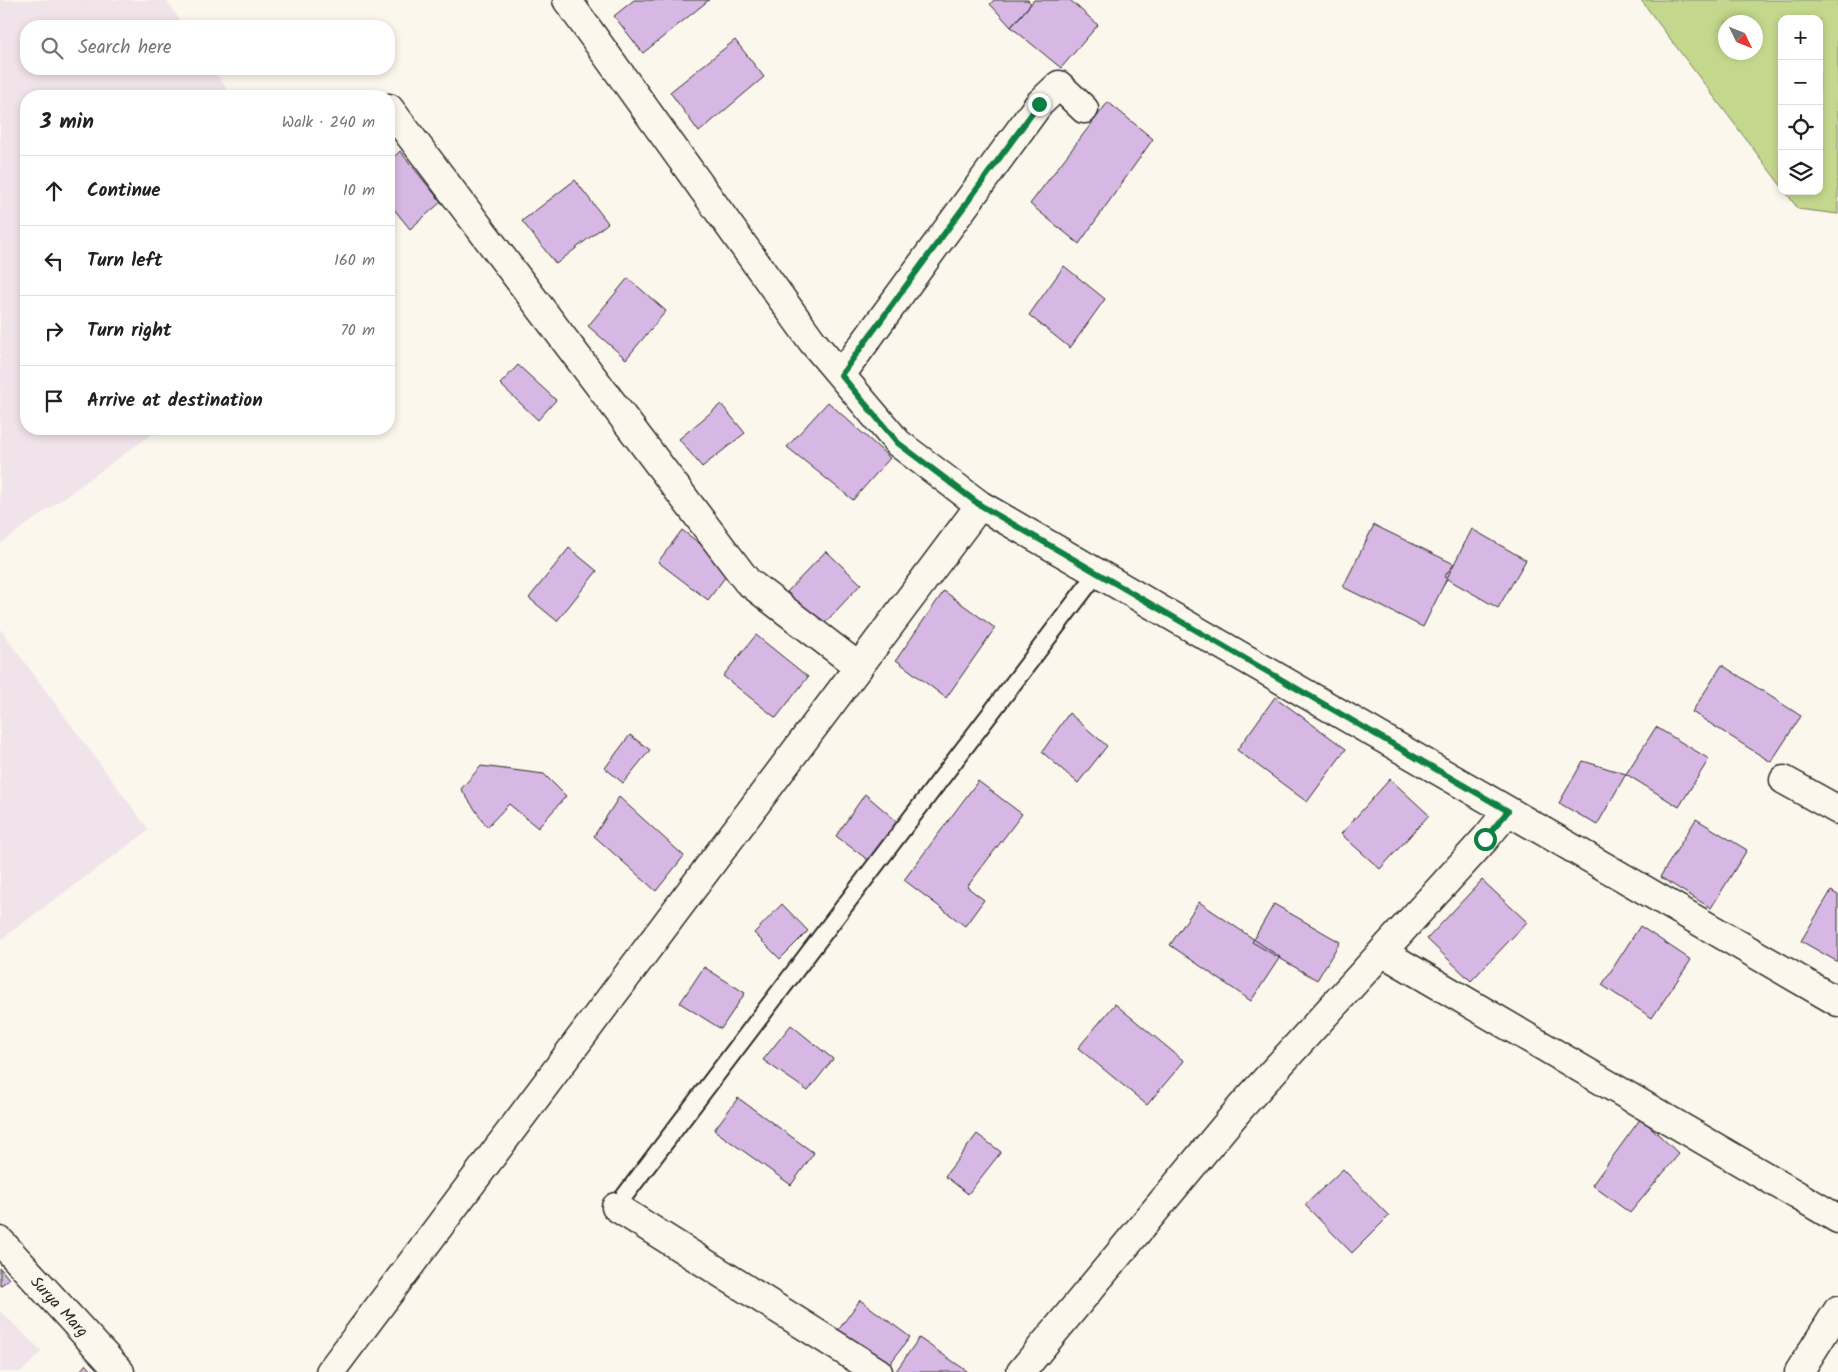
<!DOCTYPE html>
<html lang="en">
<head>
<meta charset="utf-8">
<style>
	:root { --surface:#fff; --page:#f2f2f2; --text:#202124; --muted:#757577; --line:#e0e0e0 }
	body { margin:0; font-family:Kalam,sans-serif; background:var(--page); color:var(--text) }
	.controls { position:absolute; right:15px; top:15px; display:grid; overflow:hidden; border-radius:10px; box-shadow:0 2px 8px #0003 }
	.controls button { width:45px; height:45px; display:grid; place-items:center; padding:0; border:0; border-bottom:1px solid var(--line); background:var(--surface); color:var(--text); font:25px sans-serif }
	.compass { position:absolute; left:1718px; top:15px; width:45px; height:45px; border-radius:50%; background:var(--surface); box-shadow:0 2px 8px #0003; rotate:133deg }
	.stop { position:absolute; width:15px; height:15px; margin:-11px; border:4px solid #0b8043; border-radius:50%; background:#fff }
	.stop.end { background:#0b8043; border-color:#fff; box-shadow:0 1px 5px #0008 }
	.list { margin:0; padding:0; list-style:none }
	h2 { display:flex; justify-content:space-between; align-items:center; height:65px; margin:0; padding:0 20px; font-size:21px }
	h2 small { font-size:16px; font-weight:400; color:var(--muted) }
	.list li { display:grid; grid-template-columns:32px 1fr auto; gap:15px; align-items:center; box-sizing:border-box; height:70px; padding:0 20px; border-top:1px solid var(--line) }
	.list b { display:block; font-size:19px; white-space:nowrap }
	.list em { font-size:16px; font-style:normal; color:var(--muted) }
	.icon { flex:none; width:28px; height:28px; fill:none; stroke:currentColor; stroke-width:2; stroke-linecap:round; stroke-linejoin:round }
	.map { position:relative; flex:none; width:1838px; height:1372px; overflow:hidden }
	.search { position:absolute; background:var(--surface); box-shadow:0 2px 8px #0003; left:20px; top:20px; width:375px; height:55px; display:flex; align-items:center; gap:12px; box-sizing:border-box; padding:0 18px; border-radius:20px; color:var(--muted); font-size:19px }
	.panel { position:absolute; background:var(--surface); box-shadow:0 2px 8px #0003; left:20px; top:90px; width:375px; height:345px; border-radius:20px }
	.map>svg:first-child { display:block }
</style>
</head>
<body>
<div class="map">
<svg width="1838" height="1372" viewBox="0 0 1838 1372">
	<rect width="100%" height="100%" fill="#fbf7ec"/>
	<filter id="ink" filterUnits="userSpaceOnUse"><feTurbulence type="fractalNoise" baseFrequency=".02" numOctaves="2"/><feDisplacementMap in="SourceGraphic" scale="10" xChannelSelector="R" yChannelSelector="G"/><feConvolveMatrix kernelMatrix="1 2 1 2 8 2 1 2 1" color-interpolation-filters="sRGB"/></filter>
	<g filter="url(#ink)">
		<path fill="#f0e4ea" d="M0 0H166L184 26H26V69H213L232 96H26V429H159L0 544Z
			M0 629 149 830 0 940Z
			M0 1311 42 1351 21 1372H0Z"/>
		<path fill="#c3d88d" stroke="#77825c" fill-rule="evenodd" d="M1641 0H1838V214L1798 209 1785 191H1819V19H1782V187ZM1726 22H1756V52H1726Z"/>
		<path fill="#d7b8e4" stroke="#2b2b2b" d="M634 0H709L643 53 614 16Z
			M994 0H1028L1031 4 1011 27 990 4Z
			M1034 0H1070L1098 25 1061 68 1011 27Z
			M735 40 764 77 699 132 670 92Z
			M1108 102 1153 139 1079 244 1030 204Z
			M400 151 441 202 410 229 389 203V162Z
			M575 180 608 223 556 264 522 221Z
			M1064 266 1105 299 1070 348 1029 315Z
			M628 278 666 311 626 359 588 326Z
			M518 365 556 400 538 420 500 384Z
			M828 402 890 458 853 500 787 447Z
			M721 404 745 433 702 467 679 439Z
			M1374 525 1454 564 1423 627 1343 587Z
			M1472 529 1526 560 1498 608 1444 577 1454 564Z
			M682 530 732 568 708 600 658 562Z
			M569 548 597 571 557 621 529 598Z
			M826 551 861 584 823 625 787 592Z
			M944 591 995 628 946 698 896 660Z
			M756 635 808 677 776 718 723 676Z
			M1722 665 1801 716 1771 762 1692 712Z
			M1275 697 1346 749 1307 802 1237 750Z
			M1069 713 1107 746 1078 783 1042 752Z
			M1656 727 1709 759 1679 807 1626 774Z
			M630 735 650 750 623 783 605 768Z
			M1583 761 1626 774 1597 825 1559 803Z
			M481 766 544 774 566 796 538 828 509 804 487 827 461 789Z
			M1390 779 1429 815 1380 869 1341 834Z
			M978 781 1022 814 967 887 984 900 965 926 904 880Z
			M865 794 900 824 872 863 836 836Z
			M619 797 684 856 656 891 594 836Z
			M1696 819 1747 850 1711 908 1660 877Z
			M1482 880 1527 922 1471 981 1427 939Z
			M1831 891 1838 895V962L1801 941Z
			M1199 902 1280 957 1251 1001 1170 945Z
			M782 904 808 931 780 959 754 933Z
			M1274 904 1340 942 1317 980 1252 942Z
			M1640 926 1691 960 1652 1018 1602 985Z
			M704 967 745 993 721 1029 680 1003Z
			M1115 1004 1184 1061 1147 1105 1078 1048Z
			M791 1025 833 1059 808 1091 763 1060Z
			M738 1098 814 1153 791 1185 714 1130Z
			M1641 1118 1679 1154 1630 1213 1592 1185Z
			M977 1134 1001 1152 968 1194 945 1176Z
			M1343 1169 1389 1216 1352 1253 1305 1205Z
			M0 1268 9 1279 0 1286Z
			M860 1300 910 1337 886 1369 837 1332Z
			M919 1338 967 1371 966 1372H898L896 1371Z
			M86 1364 93 1372H79Z"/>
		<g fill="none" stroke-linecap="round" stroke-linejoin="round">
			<g stroke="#2b2b2b" stroke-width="20">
				<path id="service" d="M616 1207 1097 573"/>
			</g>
			<g stroke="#2b2b2b" stroke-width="31">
				<path id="minor" d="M567 0 812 341 898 443 980 505 1838 1002
					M389 108 747 581 859 667
					M841 375 1039 104 1059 85 1084 109
					M1784 780 1838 810
					M1382 952 1838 1219
					M616 1207 878 1372
					M0 1241 120 1372
					M330 1372 980 505
					M1021 1372 1241 1107 1485 839 1508 811
					M1799 1372 1838 1310"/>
			</g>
			<use href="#service" stroke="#fbf7ec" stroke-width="16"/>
			<use href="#minor" stroke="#fbf7ec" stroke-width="28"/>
		</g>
	</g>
	<g fill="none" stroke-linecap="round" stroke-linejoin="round" filter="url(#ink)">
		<path stroke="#0b8043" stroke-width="6" d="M1039 104 841 375 898 443 980 505 1508 811 1485 839"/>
	</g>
	<g text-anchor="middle" stroke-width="5" stroke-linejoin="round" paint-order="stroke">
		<g font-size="16" fill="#2b2b2b" stroke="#fbf7ec">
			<text transform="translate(60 1306) rotate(47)" y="6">Surya Marg</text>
		</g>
	</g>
</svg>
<div class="controls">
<button>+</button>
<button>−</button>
<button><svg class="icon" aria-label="locate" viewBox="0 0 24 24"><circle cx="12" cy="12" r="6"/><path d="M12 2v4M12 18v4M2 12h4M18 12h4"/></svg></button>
<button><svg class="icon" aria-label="layers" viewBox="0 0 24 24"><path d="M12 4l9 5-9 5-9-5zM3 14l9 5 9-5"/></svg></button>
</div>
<svg class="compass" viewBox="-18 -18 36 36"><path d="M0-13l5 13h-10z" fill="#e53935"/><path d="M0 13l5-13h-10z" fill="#757577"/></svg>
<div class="stop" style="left:1485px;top:839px"></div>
<div class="stop end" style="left:1039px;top:104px"></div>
<div class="search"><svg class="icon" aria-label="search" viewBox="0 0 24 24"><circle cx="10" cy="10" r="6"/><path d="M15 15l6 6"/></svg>Search here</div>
<section class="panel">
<h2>3 min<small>Walk · 240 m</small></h2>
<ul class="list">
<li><svg class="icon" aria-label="ahead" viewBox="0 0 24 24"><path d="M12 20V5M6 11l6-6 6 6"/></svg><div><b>Continue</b></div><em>10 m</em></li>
<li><svg class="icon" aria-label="left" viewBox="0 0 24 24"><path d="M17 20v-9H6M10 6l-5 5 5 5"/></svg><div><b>Turn left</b></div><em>160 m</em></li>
<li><svg class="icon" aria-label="right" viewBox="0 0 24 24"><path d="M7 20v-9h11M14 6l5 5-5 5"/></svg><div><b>Turn right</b></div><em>70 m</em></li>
<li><svg class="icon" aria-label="arrive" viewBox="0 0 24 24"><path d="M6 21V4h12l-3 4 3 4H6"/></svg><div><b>Arrive at destination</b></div></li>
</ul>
</section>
</div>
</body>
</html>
